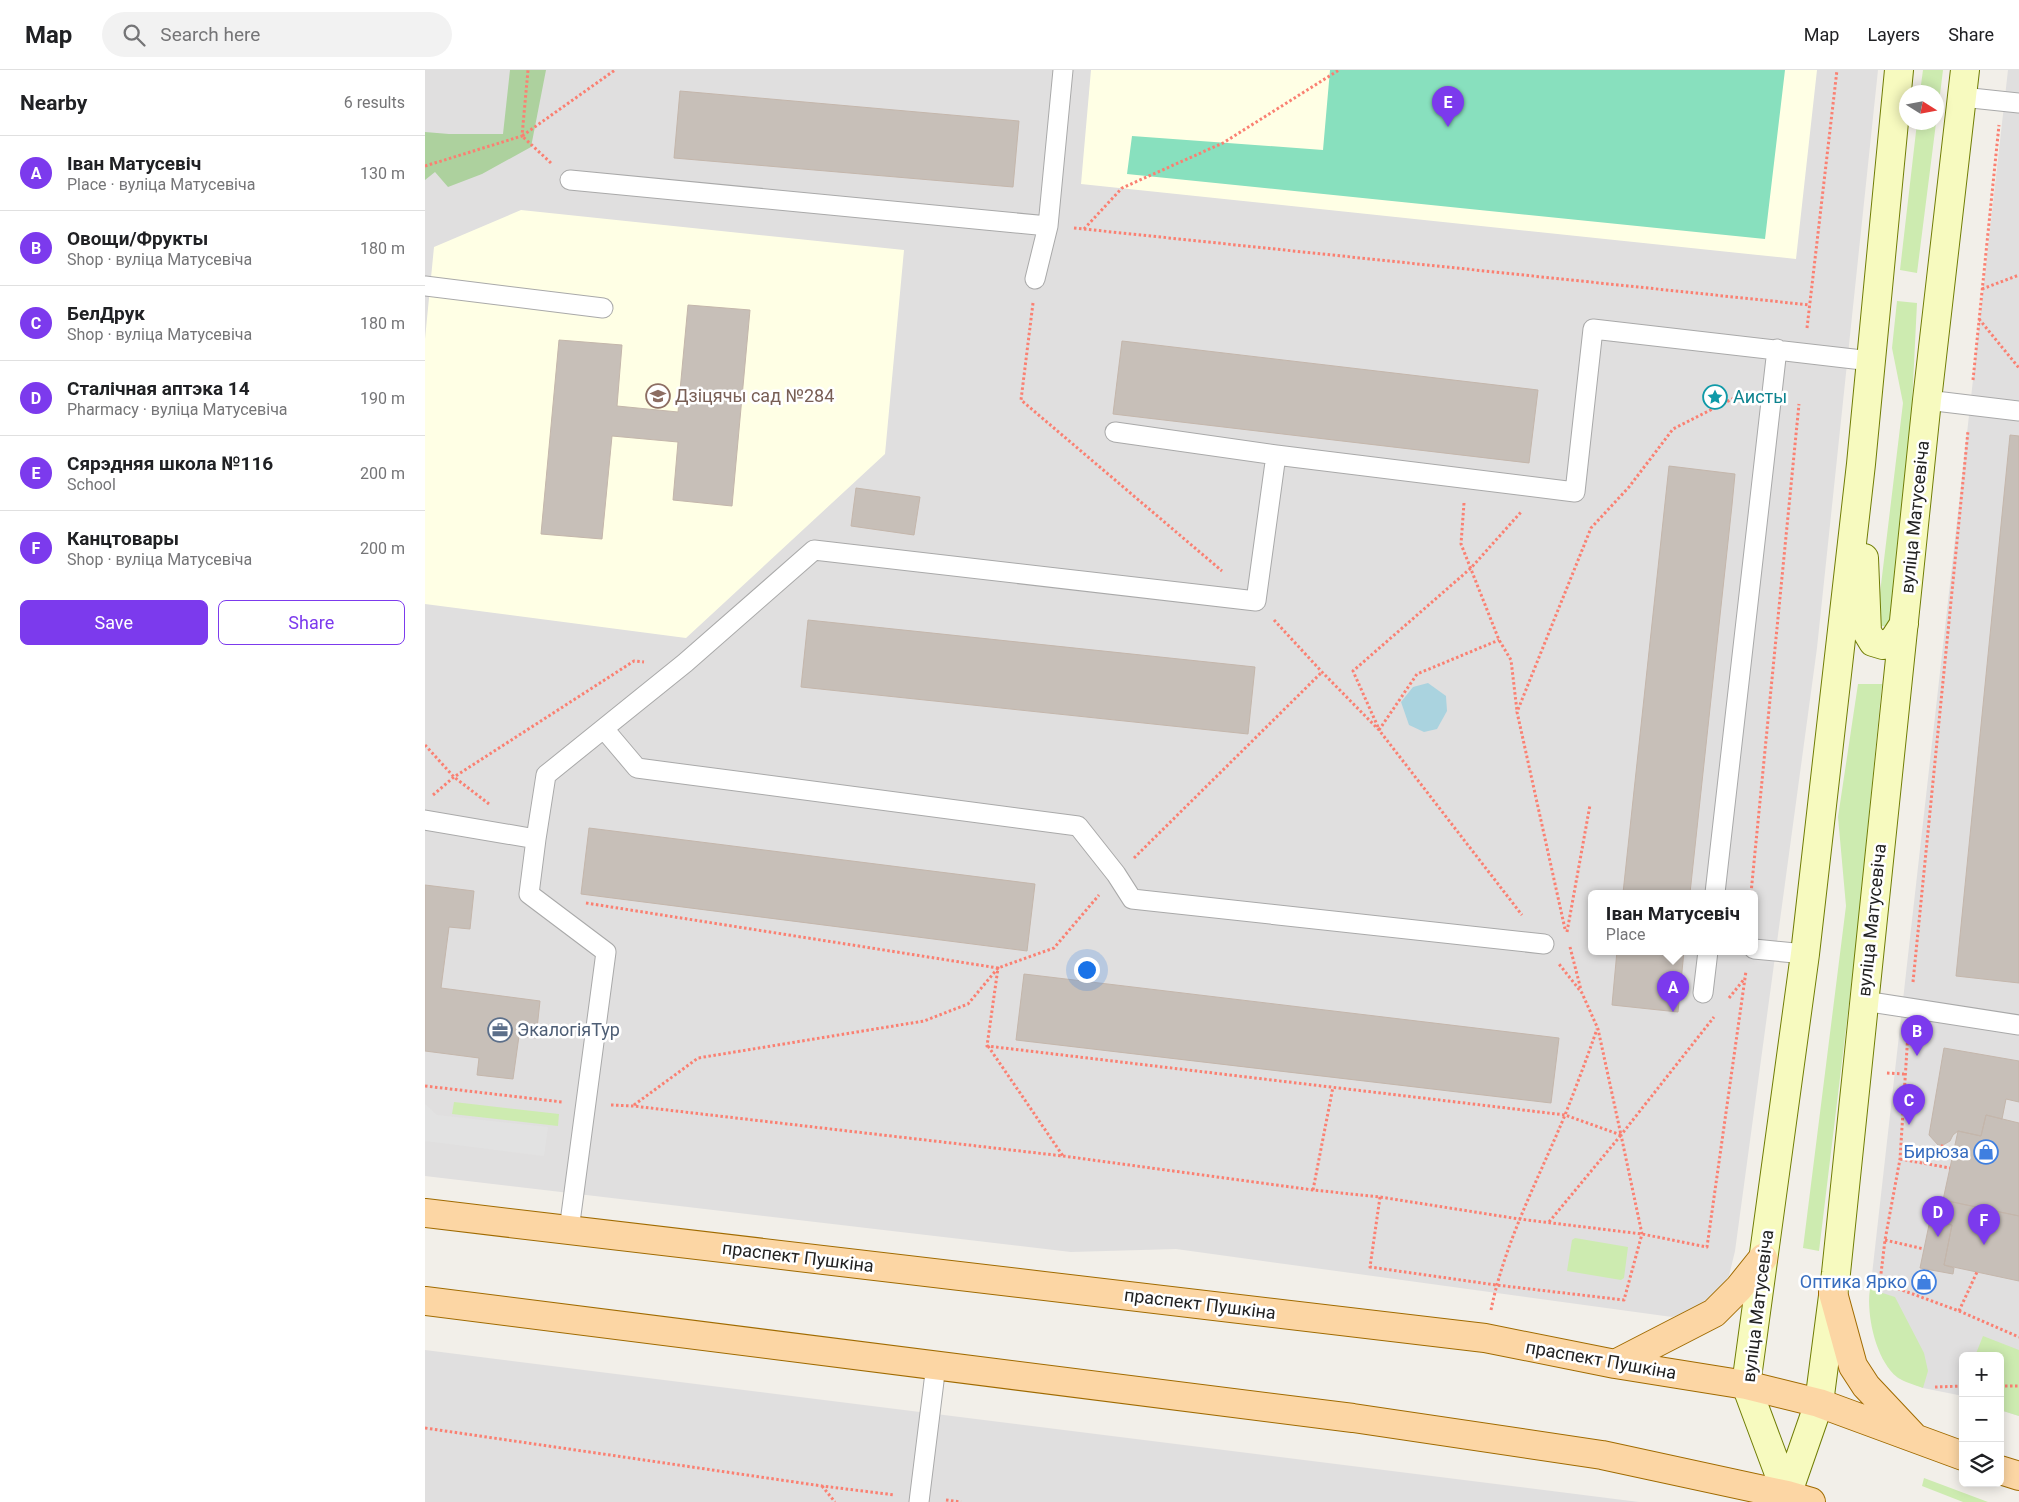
<!DOCTYPE html>
<html lang="en">
<head>
<meta charset="utf-8">
<style>
	:root { --surface:#fff; --page:#f2f2f2; --text:#202124; --muted:#757577; --line:#e0e0e0; --accent:#7c3aed }
	body { margin:0; font-family:Roboto,sans-serif; background:var(--page); color:var(--text) }
	.controls { position:absolute; right:15px; bottom:15px; display:grid; overflow:hidden; border-radius:8px; box-shadow:0 2px 12px #0003 }
	.controls button { width:45px; height:45px; display:grid; place-items:center; padding:0; border:0; border-bottom:1px solid var(--line); background:var(--surface); color:var(--text); font:25px sans-serif }
	.compass { position:absolute; left:1474px; top:15px; width:45px; height:45px; border-radius:50%; background:var(--surface); box-shadow:0 2px 12px #0003; rotate:101deg }
	.you { position:absolute; left:661px; top:899px; width:18px; height:18px; margin:-12px; border:4px solid #fff; border-radius:50%; background:#1a73e8; box-shadow:0 0 0 8px #1a73e833 }
	.badge { display:grid; place-items:center; width:32px; height:32px; border-radius:50%; background:var(--accent); color:#fff; font-size:16px; font-weight:700 }
	.pin { position:absolute; translate:-50% -41px; filter:drop-shadow(0 1px 2px #0008) }
	.pin::after { content:''; position:absolute; top:26px; width:18px; height:15px; background:inherit; clip-path:polygon(0 0,100% 0,50% 100%) }
	.popup { position:absolute; left:1163px; top:820px; width:170px; height:65px; box-sizing:border-box; display:grid; place-content:center; border-radius:8px; background:var(--surface); filter:drop-shadow(0 1px 4px #0005); font-size:16px; white-space:nowrap; color:var(--muted) }
	.popup b { font-size:19px; color:var(--text) }
	.popup::after { content:''; position:absolute; left:50%; top:100%; margin-left:-10px; border:10px solid transparent; border-top-color:var(--surface) }
	.list { margin:0; padding:0; list-style:none }
	h2 { display:flex; justify-content:space-between; align-items:center; height:65px; margin:0; padding:0 20px; font-size:21px }
	h2 small { font-size:16px; font-weight:400; color:var(--muted) }
	.list li { display:grid; grid-template-columns:32px 1fr auto; gap:15px; align-items:center; box-sizing:border-box; height:75px; padding:0 20px; border-top:1px solid var(--line) }
	.list b { display:block; font-size:19px; white-space:nowrap }
	.list p { margin:0; font-size:16px; white-space:nowrap; color:var(--muted) }
	.list em { font-size:16px; font-style:normal; color:var(--muted) }
	.actions { display:flex; gap:10px; padding:15px 20px }
	.actions a { flex:1; padding:11px 0; border:1px solid var(--accent); border-radius:8px; text-align:center; font-size:18px; color:var(--accent) }
	.actions .main { background:var(--accent); color:#fff }
	.icon { flex:none; width:28px; height:28px; fill:none; stroke:currentColor; stroke-width:2; stroke-linecap:round; stroke-linejoin:round }
	.map { position:relative; flex:none; width:1594px; height:1432px; overflow:hidden }
	header { display:flex; align-items:center; gap:30px; box-sizing:border-box; height:70px; padding:0 25px; background:var(--surface); border-bottom:1px solid var(--line) }
	header strong { font-size:24px }
	nav { display:flex; gap:28px; margin-inline-start:auto; font-size:18px }
	.search { width:350px; height:45px; background:var(--page); display:flex; align-items:center; gap:12px; box-sizing:border-box; padding:0 18px; border-radius:28px; color:var(--muted); font-size:19px }
	main { display:flex }
	aside { flex:1; background:var(--surface) }
	.map>svg:first-child { display:block }
</style>
</head>
<body>
<header>
<strong>Map</strong>
<div class="search"><svg class="icon" aria-label="search" viewBox="0 0 24 24"><circle cx="10" cy="10" r="6"/><path d="M15 15l6 6"/></svg>Search here</div>
<nav><a>Map</a><a>Layers</a><a>Share</a></nav>
</header>
<main>
<aside>
<h2>Nearby<small>6 results</small></h2>
<ul class="list">
<li><span class="badge">A</span><div><b>Іван Матусевіч</b><p>Place · вуліца Матусевіча</p></div><em>130 m</em></li>
<li><span class="badge">B</span><div><b>Овощи/Фрукты</b><p>Shop · вуліца Матусевіча</p></div><em>180 m</em></li>
<li><span class="badge">C</span><div><b>БелДрук</b><p>Shop · вуліца Матусевіча</p></div><em>180 m</em></li>
<li><span class="badge">D</span><div><b>Сталічная аптэка 14</b><p>Pharmacy · вуліца Матусевіча</p></div><em>190 m</em></li>
<li><span class="badge">E</span><div><b>Сярэдняя школа №116</b><p>School</p></div><em>200 m</em></li>
<li><span class="badge">F</span><div><b>Канцтовары</b><p>Shop · вуліца Матусевіча</p></div><em>200 m</em></li>
</ul>
<div class="actions"><a class="main">Save</a><a>Share</a></div>
</aside>
<div class="map">
<svg width="1594" height="1432" viewBox="0 0 1594 1432">
	<rect width="100%" height="100%" fill="#f2efe9"/>
	<path fill="#e0dfdf" fill-rule="evenodd" d="M0 0H1453L1392 578 1310 1181 1304 1206 1292 1222 1273 1239 1247 1247 751 1179 646 1182 0 1106ZM1167 823H1329V881H1167Z
		M1583 0H1594V1346L1575 1340V1286H1538V1326L1498 1318 1473 1308 1458 1289 1450 1267 1444 1231Z
		M0 1280 1214 1432H0Z"/>
	<path fill="#ffffe5" d="M666 0H1392L1371 189 656 114Z
		M96 140 479 180 460 384 261 568 0 534V269L9 177Z"/>
	<path fill="#cdebb0" d="M1498 0H1518L1512 49V22H1495Z
		M1492 53H1511L1492 203 1475 200Z
		M1472 231 1492 233 1487 334 1464 556H1451L1478 333 1467 278Z
		M1433 614H1457L1430 884 1394 1181 1378 1178 1421 836 1413 747Z
		M29 1032 134 1044 133 1056 27 1044Z
		M1150 1168 1203 1177 1199 1208 1196 1210 1142 1201 1147 1170Z
		M1445 1219 1470 1227 1499 1283 1503 1301 1498 1318C1490 1315 1479 1312 1472 1307 1451 1290 1441 1245 1445 1219Z
		M1558 1266 1594 1280V1346L1575 1340V1286H1550Z
		M1499 1408 1563 1432H1538L1497 1416Z"/>
	<path fill="#add19e" d="M85 0H121L106 77 57 104 23 117 10 102 0 110V62L24 64H78Z"/>
	<path fill="#88e0be" d="M905 0H1360L1340 169 702 104 707 66 898 80Z"/>
	<path fill="#e2e2e2" d="M0 1034 12 1045 123 1057 119 1086 0 1071Z"/>
	<path fill="#aad3df" d="M1003 613 1021 626 1022 641 1012 659 999 662 984 655 976 632 988 617Z"/>
	<path fill="#c7bfb8" stroke="#c4b6ab" d="M255 21 594 51 588 117 249 88Z
		M263 235 325 240 307 436 248 430 253 372 187 366 177 469 116 464 134 270 197 275 192 336 253 342Z
		M697 271 1113 320 1104 393 688 344Z
		M1585 365 1594 366V913L1531 906Z
		M1244 396 1310 404 1307 435 1265 823H1198Z
		M431 418 495 427 489 465 426 456Z
		M383 550 830 597 823 664 376 617Z
		M164 758 610 814 602 881 156 824Z
		M0 815 49 821 45 859 24 857 16 918 115 931 111 968 94 966 88 1009 52 1005 54 988 0 981Z
		M1192 881H1259L1253 942 1187 935Z
		M599 904 1134 968 1126 1033 591 970Z
		M1519 978 1594 991V1032L1581 1029 1577 1049 1561 1045 1556 1066 1533 1061 1528 1065 1525 1071 1518 1075H1513L1504 1065Z
		M1561 1045 1594 1053V1146L1518 1130 1533 1061 1556 1066Z
		M1518 1130 1594 1146V1211L1519 1195 1527 1155 1514 1152Z
		M1505 1150 1527 1155 1519 1195 1529 1198 1528 1204 1495 1198Z"/>
	<g fill="none" stroke-linecap="round" stroke-linejoin="round">
		<g stroke="#a9a9a9" stroke-width="21">
			<path id="lane" d="M1537 27 1594 33
				M145 110 623 156
				M610 209 623 156 638 0
				M0 216 178 238
				M1502 330 1594 341
				M690 362 851 385 1150 422 1168 259 1446 291
				M179 659 212 698 653 756 691 804 707 829 1119 874
				M0 750 111 769 104 824 181 882 144 1160
				M111 769 121 705 260 593 389 480 831 531 851 385
				M1290 823 1352 279
				M1329 879 1380 884
				M1278 923 1283 881
				M1439 931 1594 955
				M494 1432 511 1295"/>
		</g>
		<g stroke="#707d05" stroke-width="30">
			<path id="secondary" d="M1439 488 1442 562 1448 572 1458 575 1468 571 1479 554
				M1362 1425 1321 1315 1380 884 1436 394 1474 0
				M1362 1425 1394 1333 1411 1203 1502 330 1540 0"/>
		</g>
		<g stroke="#a06b00" stroke-width="30">
			<path id="primary" d="M0 1143 1060 1268 1190 1294 1321 1315 1394 1333 1538 1386
				M1408 1223 1428 1296 1441 1316 1488 1366
				M0 1231 928 1348 1177 1385 1362 1425 1386 1432
				M1190 1294 1289 1243 1314 1218 1338 1188
				M1575 1400 1594 1406"/>
		</g>
		<path stroke="#fa8072" stroke-width="3" stroke-dasharray="2.5 2.5" stroke-linecap="butt" d="M126 93 97 66 190 0
			M0 96 97 66 103 0
			M649 158 1385 235
			M659 159 697 118 798 73 914 0
			M1557 219 1594 205
			M608 233 596 330 797 501
			M1554 249 1594 298
			M1382 258 1412 0
			M1548 310 1574 55
			M1039 433 1036 474 1074 570 1086 590 1092 641
			M849 550 897 602 954 660 1097 845
			M953 657 928 601 1046 498 1096 442
			M954 660 992 604 1074 570
			M0 675 29 707 64 734
			M8 725 29 707 209 591 219 592
			M709 788 897 602
			M1326 823 1374 334
			M161 833 573 898 562 976 1140 1045 1196 1065
			M1140 859 1092 642 1166 458 1204 417 1248 359 1321 322
			M1142 862 1165 735
			M1145 877 1156 920
			M1488 912 1543 361
			M1304 928 1320 908
			M1483 963 1475 1089 1460 1170 1455 1212 1534 1241 1594 1267
			M563 976 638 1086
			M1462 1003 1479 1004
			M0 1016 137 1032
			M186 1035 208 1036 638 1086 888 1120 955 1127 1094 1149 1217 1164 1282 1177 1321 901
			M209 1035 273 988 499 951 543 934 573 898 629 878 674 825
			M1475 1089 1525 1098
			M1499 1094 1518 1075
			M888 1120 908 1017
			M955 1127 945 1197 1071 1215 1199 1230 1217 1164 1196 1065 1289 947
			M1124 1152 1196 1065 1173 959 1157 923 1134 894
			M1460 1170 1499 1179
			M1066 1240C1080 1171 1113 1110 1140 1045 1151 1017 1162 988 1172 959
			M1534 1241 1552 1202
			M1575 1316H1594
			M1510 1317 1538 1316
			M0 1358 397 1416 470 1425
			M397 1416 410 1432
			M521 1430 536 1432"/>
		<use href="#lane" stroke="#fff" stroke-width="19"/>
		<use href="#secondary" stroke="#f7fabf" stroke-width="28"/>
		<use href="#primary" stroke="#fcd6a4" stroke-width="28"/>
	</g>
	<defs>
		<g id="school-ring" transform="scale(1.25)"><circle r="9.5" fill="#fff" stroke="#8d6e63" stroke-width="1.5"/><path d="M0-5L7-2L0 1L-7-2ZM-4 1L0 2.5L4 1V4Q0 6-4 4Z" fill="#8d6e63"/></g>
		<g id="sight-ring" transform="scale(1.25)"><circle r="9.5" fill="#fff" stroke="#0f9aa8" stroke-width="1.5"/><path d="M0-6L1.8-2.2L6-1.7L2.9 1.2L3.7 5.4L0 3.3L-3.7 5.4L-2.9 1.2L-6-1.7L-1.8-2.2Z" fill="#0f9aa8"/></g>
		<g id="office-ring" transform="scale(1.25)"><circle r="9.5" fill="#fff" stroke="#5c6f8a" stroke-width="1.5"/><path d="M-6-3h4V-5.5h4V-3h4V5H-6ZM-1-4.5V-3h2v-1.5ZM-6 0V1H6V0Z" fill="#5c6f8a"/></g>
		<g id="shop-ring" transform="scale(1.25)"><circle r="9.5" fill="#fff" stroke="#3f7fe0" stroke-width="1.5"/><path d="M-5-2.5h2.3a2.7 3.5 0 0 1 5.4 0H5L5.5 6h-11ZM-1.5-2.5h3a1.5 2.3 0 0 0-3 0Z" fill="#3f7fe0"/></g>
	</defs>
	<g fill-rule="evenodd">
		<use href="#school-ring" x="233" y="326"/>
		<use href="#sight-ring" x="1290" y="327"/>
		<use href="#office-ring" x="75" y="960"/>
		<use href="#shop-ring" x="1561" y="1082"/>
		<use href="#shop-ring" x="1499" y="1212"/>
	</g>
	<g text-anchor="middle" stroke-width="5" stroke-linejoin="round" paint-order="stroke">
		<g font-size="18" fill="#785e54" stroke="#fff" text-anchor="start">
			<text x="250" y="332">Дзіцячы сад №284</text>
		</g>
		<g font-size="18" fill="#0d838f" stroke="#fff" text-anchor="start">
			<text x="1308" y="333">Аисты</text>
		</g>
		<g font-size="18" fill="#222" stroke="#fff">
			<text transform="translate(1490 447) rotate(-84)" y="6">вуліца Матусевіча</text>
			<text transform="translate(1447 850) rotate(-84)" y="6">вуліца Матусевіча</text>
			<text transform="translate(373 1187) rotate(7)" y="6">праспект Пушкіна</text>
			<text transform="translate(775 1234) rotate(7)" y="6">праспект Пушкіна</text>
			<text transform="translate(1333 1236) rotate(-83)" y="6">вуліца Матусевіча</text>
			<text transform="translate(1176 1290) rotate(10)" y="6">праспект Пушкіна</text>
		</g>
		<g font-size="18" fill="#4e5e75" stroke="#fff" text-anchor="start">
			<text x="92" y="966">ЭкалогіяТур</text>
		</g>
		<g font-size="18" fill="#366cbe" stroke="#fff" text-anchor="end">
			<text x="1544" y="1088">Бирюза</text>
			<text x="1482" y="1218">Оптика Ярко</text>
		</g>
	</g>
</svg>
<div class="controls">
<button>+</button>
<button>−</button>
<button><svg class="icon" aria-label="layers" viewBox="0 0 24 24"><path d="M12 4l9 5-9 5-9-5zM3 14l9 5 9-5"/></svg></button>
</div>
<svg class="compass" viewBox="-18 -18 36 36"><path d="M0-13l5 13h-10z" fill="#e53935"/><path d="M0 13l5-13h-10z" fill="#757577"/></svg>
<div class="you"></div>
<div class="pin badge" style="left:1248px;top:942px">A</div>
<div class="popup"><b>Іван Матусевіч</b>Place</div>
<div class="pin badge" style="left:1492px;top:986px">B</div>
<div class="pin badge" style="left:1484px;top:1055px">C</div>
<div class="pin badge" style="left:1513px;top:1167px">D</div>
<div class="pin badge" style="left:1023px;top:57px">E</div>
<div class="pin badge" style="left:1559px;top:1175px">F</div>
</div>
</main>
</body>
</html>
